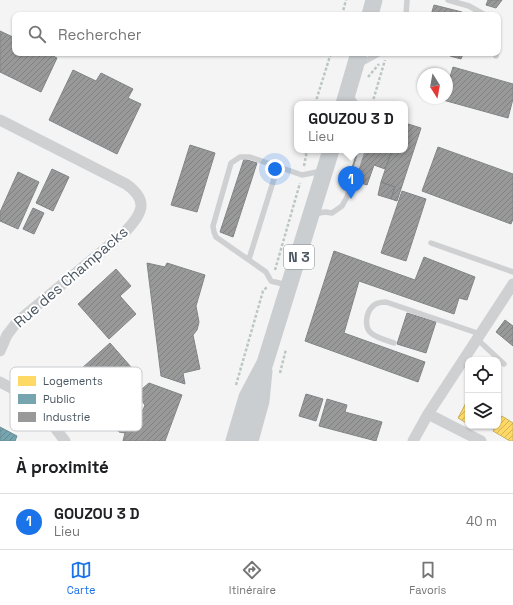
<!DOCTYPE html>
<html lang="fr">
<head>
<meta charset="utf-8">
<style>
	:root { --surface:#fff; --page:#f2f2f2; --text:#202124; --muted:#757577; --line:#e0e0e0; --accent:#1a73e8 }
	body { margin:0; font-family:"Space Grotesk",sans-serif; background:var(--page); color:var(--text) }
	.controls { position:absolute; right:12px; bottom:12px; display:grid; overflow:hidden; border-radius:8px; box-shadow:0 1px 3px #0004 }
	.controls button { width:36px; height:36px; display:grid; place-items:center; padding:0; border:0; border-bottom:1px solid var(--line); background:var(--surface); color:var(--text); font:20px sans-serif }
	.compass { position:absolute; left:417px; top:68px; width:36px; height:36px; border-radius:50%; background:var(--surface); box-shadow:0 1px 3px #0004; rotate:169deg }
	.you { position:absolute; left:275px; top:169px; width:14px; height:14px; margin:-10px; border:3px solid #fff; border-radius:50%; background:#1a73e8; box-shadow:0 0 0 6px #1a73e833 }
	.badge { display:grid; place-items:center; width:26px; height:26px; border-radius:50%; background:var(--accent); color:#fff; font-size:13px; font-weight:700 }
	.pin { position:absolute; translate:-50% -33px; filter:drop-shadow(0 1px 2px #0008) }
	.pin::after { content:''; position:absolute; top:21px; width:14px; height:12px; background:inherit; clip-path:polygon(0 0,100% 0,50% 100%) }
	.popup { position:absolute; left:294px; top:101px; width:114px; height:52px; box-sizing:border-box; display:grid; place-content:center; border-radius:8px; background:var(--surface); filter:drop-shadow(0 1px 3px #0005); font-size:13px; white-space:nowrap; color:var(--muted) }
	.popup b { font-size:15px; color:var(--text) }
	.popup::after { content:''; position:absolute; left:50%; top:100%; margin-left:-8px; border:8px solid transparent; border-top-color:var(--surface) }
	.list { margin:0; padding:0; list-style:none }
	h2 { display:flex; justify-content:space-between; align-items:center; height:52px; margin:0; padding:0 16px; font-size:17px }
	h2 small { font-size:13px; font-weight:400; color:var(--muted) }
	.list li { display:grid; grid-template-columns:26px 1fr auto; gap:12px; align-items:center; box-sizing:border-box; height:56px; padding:0 16px; border-top:1px solid var(--line) }
	.list b { display:block; font-size:15px; white-space:nowrap }
	.list p { margin:0; font-size:13px; white-space:nowrap; color:var(--muted) }
	.list em { font-size:13px; font-style:normal; color:var(--muted) }
	.icon { flex:none; width:22px; height:22px; fill:none; stroke:currentColor; stroke-width:2; stroke-linecap:round; stroke-linejoin:round }
	.map { position:relative; flex:none; width:513px; height:441px; overflow:hidden }
	.search { position:absolute; background:var(--surface); box-shadow:0 1px 3px #0004; left:12px; right:12px; top:12px; height:44px; display:flex; align-items:center; gap:10px; box-sizing:border-box; padding:0 14px; border-radius:8px; color:var(--muted); font-size:15px }
	.sheet { height:108px; background:var(--surface) }
	nav { display:flex; justify-content:space-around; align-items:center; box-sizing:border-box; height:56px; border-top:1px solid var(--line); background:var(--surface); font-size:11px; color:var(--muted) }
	nav a { display:grid; justify-items:center; gap:2px }
	nav .on { color:var(--accent) }
	.map>svg:first-child { display:block }
</style>
</head>
<body>
<div class="map">
<svg width="513" height="441" viewBox="0 0 513 441">
	<defs>
		<pattern id="homes-hatch" width="6" height="6" patternUnits="userSpaceOnUse"><rect width="6" height="6" fill="#ffd966"/><path d="M-1 1l2-2M0 6l6-6M5 7l2-2" fill="none" stroke="#d0b357"/></pattern>
		<pattern id="public-hatch" width="6" height="6" patternUnits="userSpaceOnUse"><rect width="6" height="6" fill="#76a5af"/><path d="M-1 1l2-2M0 6l6-6M5 7l2-2" fill="none" stroke="#638992"/></pattern>
		<pattern id="industry-hatch" width="6" height="6" patternUnits="userSpaceOnUse"><rect width="6" height="6" fill="#999"/><path d="M-1 1l2-2M0 6l6-6M5 7l2-2" fill="none" stroke="#7f8080"/></pattern>
	</defs>
	<rect width="100%" height="100%" fill="#f4f4f4"/>
	<path fill="url(#homes-hatch)" stroke="#c9b264" d="M468 399V424L458 418Z
		M502 416 513 423V441H510L493 431 496 426H498V423Z"/>
	<path fill="url(#public-hatch)" stroke="#698d98" d="M0 427 17 436 15 441H0Z"/>
	<path fill="url(#industry-hatch)" stroke="#818588" d="M488 0H502L496 8 486 5Z
		M434 5 462 12 461 15H431Z
		M0 31 15 38V53H47L57 58 41 92 0 72Z
		M450 53H465L463 54 461 59 450 56Z
		M453 67 513 84V99L508 118 443 100V98H447V87Z
		M73 70 96 81 101 73 133 89 128 98 141 104 117 154 49 120Z
		M405 123 421 128 397 201 391 199 395 187 381 182 392 150H405Z
		M190 145 215 153 197 212 171 205Z
		M438 147 513 174V219L511 224 422 191Z
		M358 150H383L391 153 385 169 374 165 367 185 348 179Z
		M244 159 257 163 233 237 220 232Z
		M52 169 69 177 53 211 36 203Z
		M18 172 39 182 18 229 0 221V212Z
		M381 182 395 187 391 199 378 195Z
		M402 191 426 199 406 261 381 253Z
		M33 208 44 213 34 234 23 229Z
		M334 251 415 280 424 257 475 277 467 300 459 298 454 314 359 281 344 333 425 362 418 382 305 341Z
		M147 263 165 267 167 263 205 275 196 306 199 322 197 330 193 335 200 369 183 373 185 384 161 376Z
		M116 269 131 286 120 296 136 314 109 339 78 304Z
		M407 313 436 322 426 353 397 344Z
		M505 320 513 326V346L496 332Z
		M110 343 131 367 91 401 71 378Z
		M149 383 182 395 165 441H123L125 433 119 432 112 423 132 405 143 410 145 405 136 394Z
		M306 394 323 399 316 421 299 416Z
		M327 399 347 405 345 412 382 422 376 441 319 426Z"/>
	<g fill="none" stroke-linecap="round" stroke-linejoin="round">
		<path stroke="#bcc7c4" stroke-width="2.5" stroke-dasharray="3 2" stroke-linecap="butt" d="M342 15 346 0
			M368 77 379 64
			M315 104 331 53
			M372 104 385 60
			M304 166 307 150
			M275 270 300 183
			M280 373 286 349
			M236 385 263 291 267 287"/>
		<path stroke="#ced0d2" stroke-width="5.5" d="M448 0 469 6 485 15
			M406 15 407 0
			M496 56V53
			M360 64 380 53
			M350 94 356 104
			M314 214 325 212 332 213 342 206 347 197 362 150
			M431 243 513 272
			M249 259 278 166
			M287 285 271 281 266 272 216 237 214 232 213 226 231 163 240 157H250L302 175 322 171
			M477 339 504 364
			M394 343C388 341 375 337 371 333 364 327 366 313 372 307 375 303 381 302 386 302L480 334"/>
		<path stroke="#ced0d2" stroke-width="11" d="M0 120 126 184C150 201 142 214 125 232L17 322 7 335 0 351
			M0 382 15 390 37 404 65 441
			M428 414 481 441
			M413 441 428 414 513 284"/>
		<path stroke="#caced1" stroke-width="17" d="M370 15 374 0
			M344 104 359 53
			M234 441 247 397 265 363 331 150
			M250 441 261 401 264 371"/>
	</g>
	<g text-anchor="middle" stroke-width="4" stroke-linejoin="round" paint-order="stroke">
		<rect fill="#fff" stroke="#808990" stroke-width="1" x="284" y="245" width="30" height="24" rx="3"/>
		<g font-size="14" font-weight="bold" fill="#4a5661">
			<text x="299" y="262">N 3</text>
		</g>
		<g font-size="15" fill="#4a5661" stroke="#fff">
			<text transform="translate(71 277) rotate(-41)" y="5">Rue des Champacks</text>
		</g>
	</g>
	<rect x="10" y="367" width="132" height="64" rx="6" fill="#fff" stroke="#c9ccd0" stroke-width="1"/>
	<rect x="18" y="376" width="18" height="10" fill="#ffd966"/>
	<rect x="18" y="394" width="18" height="10" fill="#76a5af"/>
	<rect x="18" y="412" width="18" height="10" fill="#999"/>
	<g font-size="11" fill="#4a5661">
		<text x="43" y="385">Logements</text>
		<text x="43" y="403">Public</text>
		<text x="43" y="421">Industrie</text>
	</g>
</svg>
<div class="controls">
<button><svg class="icon" aria-label="locate" viewBox="0 0 24 24"><circle cx="12" cy="12" r="6"/><path d="M12 2v4M12 18v4M2 12h4M18 12h4"/></svg></button>
<button><svg class="icon" aria-label="layers" viewBox="0 0 24 24"><path d="M12 4l9 5-9 5-9-5zM3 14l9 5 9-5"/></svg></button>
</div>
<svg class="compass" viewBox="-18 -18 36 36"><path d="M0-13l5 13h-10z" fill="#e53935"/><path d="M0 13l5-13h-10z" fill="#757577"/></svg>
<div class="you"></div>
<div class="pin badge" style="left:351px;top:199px">1</div>
<div class="popup"><b>GOUZOU 3 D</b>Lieu</div>
<div class="search"><svg class="icon" aria-label="search" viewBox="0 0 24 24"><circle cx="10" cy="10" r="6"/><path d="M15 15l6 6"/></svg>Rechercher</div>
</div>
<section class="sheet">
<h2>À proximité<small></small></h2>
<ul class="list">
<li><span class="badge">1</span><div><b>GOUZOU 3 D</b><p>Lieu</p></div><em>40 m</em></li>
</ul>
</section>
<nav>
<a class="on"><svg class="icon" aria-label="map" viewBox="0 0 24 24"><path d="M3 6l6-2 6 2 6-2v14l-6 2-6-2-6 2zM9 4v14M15 6v14"/></svg>Carte</a>
<a><svg class="icon" aria-label="directions" viewBox="0 0 24 24"><path d="M12 3l9 9-9 9-9-9zM9 14v-3h6M13 9l2 2-2 2"/></svg>Itinéraire</a>
<a><svg class="icon" aria-label="saved" viewBox="0 0 24 24"><path d="M7 4h10v16l-5-4-5 4z"/></svg>Favoris</a>
</nav>
</body>
</html>
